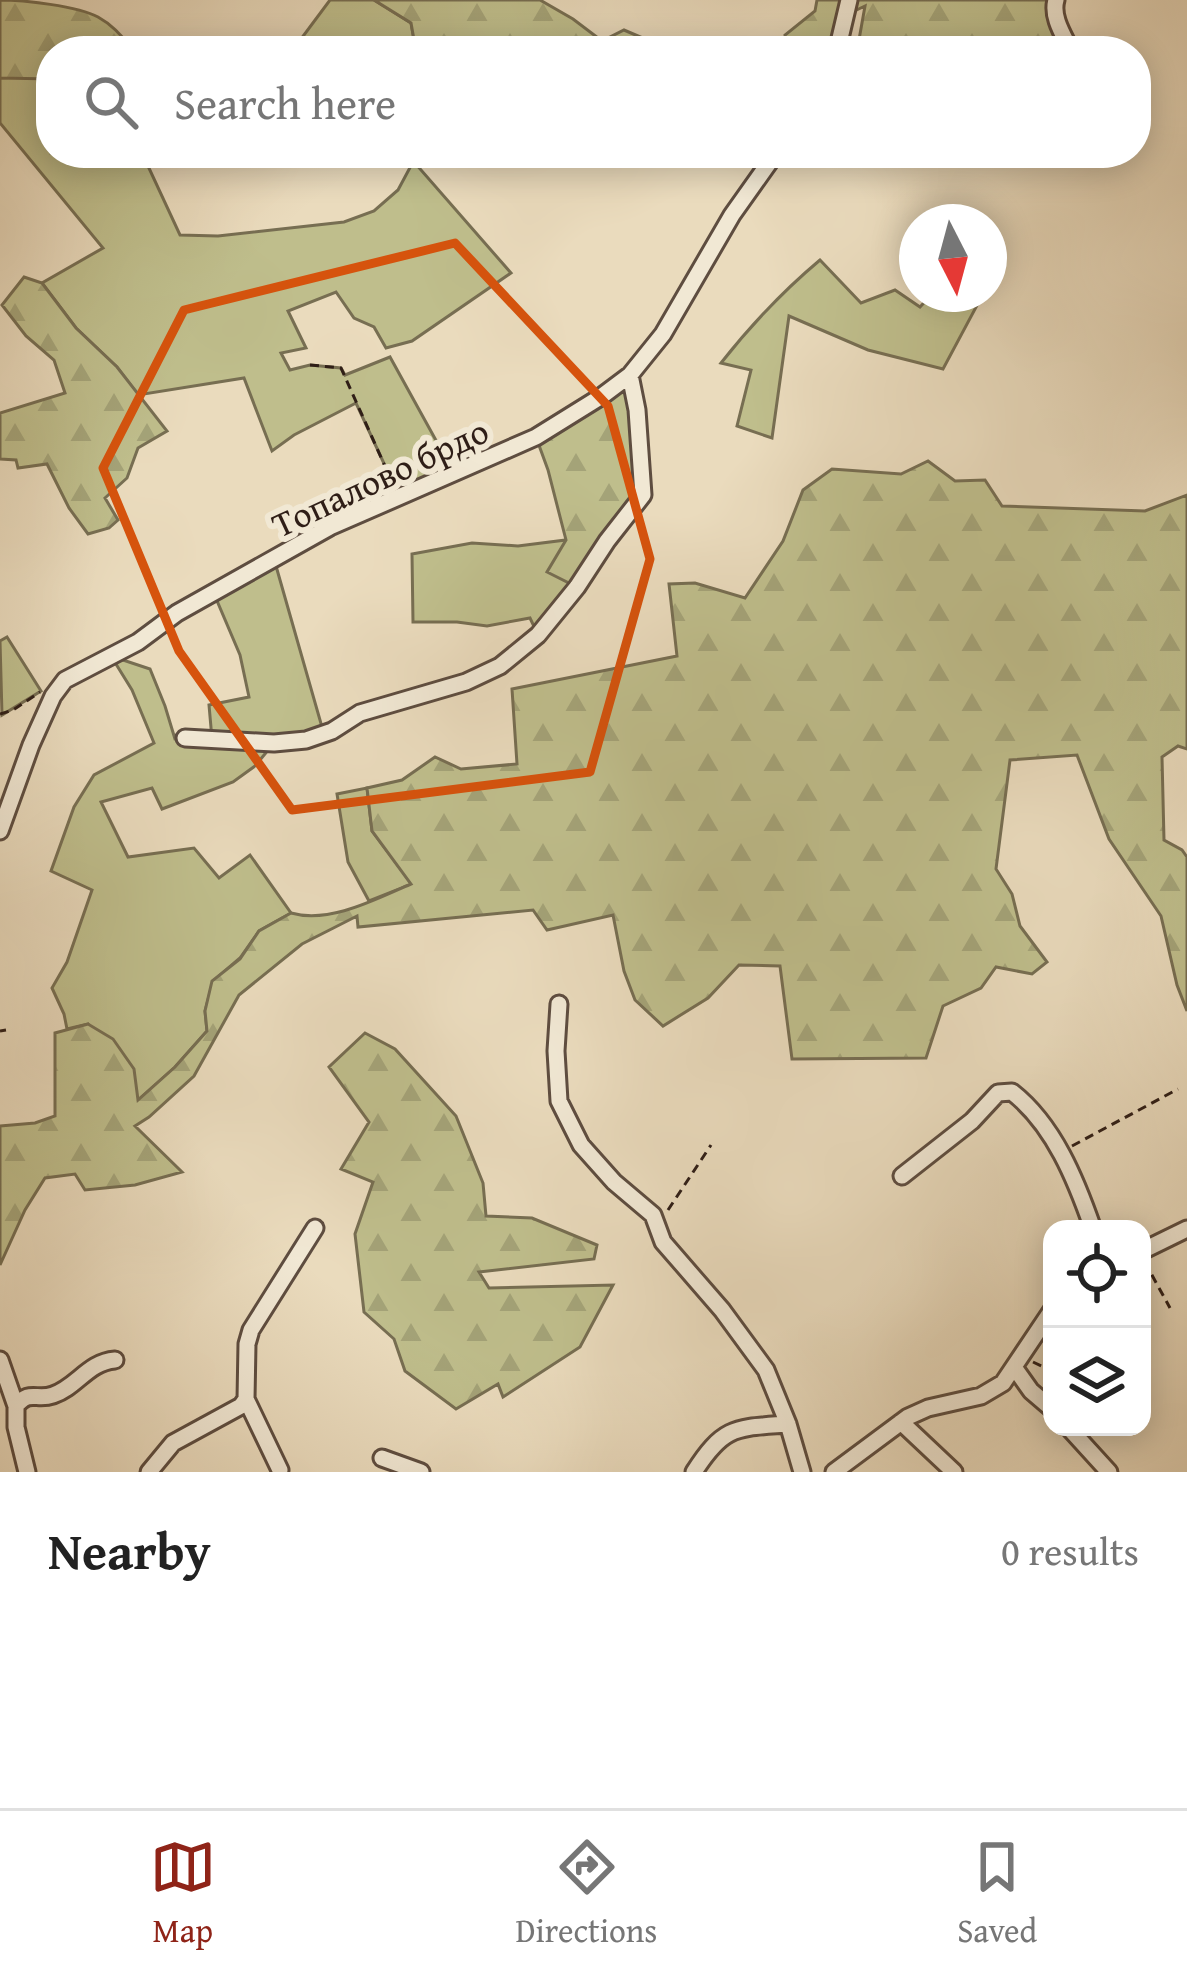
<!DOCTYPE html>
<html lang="en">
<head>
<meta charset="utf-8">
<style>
	:root { --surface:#fff; --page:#f6f6f6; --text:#222; --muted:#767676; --line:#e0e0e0; --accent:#8f2418 }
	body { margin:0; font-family:"Gentium Book Plus",serif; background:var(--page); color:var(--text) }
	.controls { position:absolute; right:36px; bottom:36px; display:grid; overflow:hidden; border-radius:24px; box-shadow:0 6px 30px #0003 }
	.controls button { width:108px; height:108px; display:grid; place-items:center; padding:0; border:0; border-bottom:3px solid var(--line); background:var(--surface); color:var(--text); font:60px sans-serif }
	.compass { position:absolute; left:899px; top:204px; width:108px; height:108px; border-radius:50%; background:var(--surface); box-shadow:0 6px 30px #0003; rotate:174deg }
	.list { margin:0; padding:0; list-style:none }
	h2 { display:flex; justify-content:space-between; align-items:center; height:156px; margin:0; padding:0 48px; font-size:51px }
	h2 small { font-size:39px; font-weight:400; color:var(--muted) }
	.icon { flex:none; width:66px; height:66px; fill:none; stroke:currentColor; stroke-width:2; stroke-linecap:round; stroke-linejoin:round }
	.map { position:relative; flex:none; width:1187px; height:1472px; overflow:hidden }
	.search { position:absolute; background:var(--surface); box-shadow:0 6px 30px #0003; left:36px; right:36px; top:36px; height:132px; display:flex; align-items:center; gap:30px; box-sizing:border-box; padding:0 42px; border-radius:48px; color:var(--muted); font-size:45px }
	.sheet { height:336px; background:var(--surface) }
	nav { display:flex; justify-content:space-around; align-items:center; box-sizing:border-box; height:168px; border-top:3px solid var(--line); background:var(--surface); font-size:33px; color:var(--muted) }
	nav a { display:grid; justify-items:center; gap:6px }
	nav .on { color:var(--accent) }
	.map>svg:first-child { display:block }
</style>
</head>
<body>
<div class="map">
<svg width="1187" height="1472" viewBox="0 0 1187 1472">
	<defs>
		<pattern id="forest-firs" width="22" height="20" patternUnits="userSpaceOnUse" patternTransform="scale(3)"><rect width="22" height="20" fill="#bfbe8c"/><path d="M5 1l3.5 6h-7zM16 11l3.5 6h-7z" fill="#a4a378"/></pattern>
	</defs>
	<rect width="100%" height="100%" fill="#eadbbd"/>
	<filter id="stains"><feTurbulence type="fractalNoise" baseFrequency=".00167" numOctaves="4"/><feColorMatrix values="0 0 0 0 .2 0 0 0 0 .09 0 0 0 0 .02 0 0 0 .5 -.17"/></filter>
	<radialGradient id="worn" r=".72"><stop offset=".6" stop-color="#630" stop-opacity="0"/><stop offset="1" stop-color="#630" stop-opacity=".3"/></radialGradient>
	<path fill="#bfbe8c" stroke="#776e52" stroke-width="3" d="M330 0H374L411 23 416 51H292Z
		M22 77 51 79V153H142L180 235 218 236 344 222 374 211 398 190 413 162 405 153H417L414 162 511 273 412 341 386 348 374 327 354 318 336 292 288 311 306 348 281 353 290 370 310 365 341 368 345 375 390 357 454 473 399 496 356 403 294 435 272 451 244 378 138 395 117 367 76 328 42 283 103 248 0 123V78Z
		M820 260 861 303 895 290 920 307 932 294 982 296 943 369 868 350 789 316 772 438 737 426 751 370 721 363C751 325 783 291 820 260Z
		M566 540 577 587 538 635 530 618 487 626 457 622H413L412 554 472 543 518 546Z
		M274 559 324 734 274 743 255 766 233 782 162 809 152 788 101 802 128 857 194 848 219 878 250 855 291 913 259 931 240 958 213 981 205 1011 207 1031 175 1067 137 1101 88 1024 67 1029 64 1014 52 988 67 962 92 890 51 871 74 807 94 775 154 743 132 690 111 656 150 669 165 706 175 739H212L209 705 249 697 240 655 215 596Z
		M7 637 41 691 2 715 0 641Z
		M367 788 372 831 412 884 369 901 348 862 337 794Z"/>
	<path fill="url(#forest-firs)" stroke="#776e52" stroke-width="3" d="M0 0C23 0 78 6 98 17 111 24 125 39 134 51H51V79L0 78Z
		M374 0H540L573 19 602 41 624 30 673 51H416L411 23Z
		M817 0H1056L1067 42 1062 51H857L865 6 846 15 837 51H788L785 35 815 11Z
		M24 277 42 283 76 328 117 367 167 431 138 448 127 478 105 498 118 520 109 528 88 534 69 508 47 464 18 468 16 460 0 459V413L65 393 54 360 26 336 2 305Z
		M630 375 643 495 577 587 547 572 566 540 548 470 536 437Z
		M928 461 955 481 985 480 1002 506 1145 511 1187 495V749L1178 746 1162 757 1164 840 1182 850 1187 857V1011L1177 985 1161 916 1109 839 1077 755 1010 760 996 869 1012 894 1020 926 1047 962 1032 974 996 967 981 988 943 1006 926 1058 792 1059 780 966 739 965 708 998 663 1026 635 1000 624 971 613 915 547 930 533 910 358 927 357 916 302 944 239 995 194 1076 149 1117 135 1126 182 1172 135 1185 85 1190 75 1174 45 1178 25 1210 0 1265V1126L35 1123 55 1116V1033L88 1024 113 1039 134 1069 138 1100 175 1067 207 1031 205 1011 212 981 240 959 259 931 291 913C330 924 376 899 411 884L372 831 367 788 402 780 435 757 461 769 517 764 512 689 677 656 669 584 695 583 745 598 783 541 803 490 832 469 901 474Z
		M365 1033 395 1049 456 1116 483 1183 486 1216 532 1218 597 1245 594 1259 479 1272 489 1288 613 1285 580 1347 503 1397 498 1384 456 1409 405 1371 394 1339 364 1312 355 1234 373 1182 341 1169 369 1122 329 1067Z"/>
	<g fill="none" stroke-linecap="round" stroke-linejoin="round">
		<g stroke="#5e4d40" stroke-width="21">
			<path id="minor" d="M1056 0C1051 17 1064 36 1071 51
				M837 51 849 0
				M185 738 274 743 306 740 332 731 360 713 466 682 500 666 538 635 577 587 607 541 643 495 637 410 630 375
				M0 831 31 745 53 696 65 680 138 642 177 613 330 527 536 437 602 396 630 375 663 334 732 215 776 153
				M559 1004 556 1051 559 1101 581 1145 614 1182 653 1215 663 1242 722 1310 766 1370 788 1424 802 1472
				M902 1176 972 1121 998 1093 1012 1092C1054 1125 1076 1180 1093 1229
				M1142 1251 1187 1229
				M0 1360 16 1406V1427L27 1472
				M1014 1367 1031 1391 1052 1409
				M246 1399 280 1470
				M16 1406C30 1389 36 1401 53 1395 77 1387 88 1362 115 1360
				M901 1422 954 1472
				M1068 1427 1109 1472
				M382 1458 421 1472
				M149 1472 173 1443 241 1406 246 1399 247 1344 251 1330 315 1228
				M694 1472C724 1425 736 1428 788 1424
				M834 1472 908 1417 928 1408 981 1396 1003 1383 1052 1310"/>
		</g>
		<path stroke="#2f1e17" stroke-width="3" stroke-dasharray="9 6" stroke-linecap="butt" d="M310 365 341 368 393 484
			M0 714 13 710 40 692
			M0 1031 6 1030
			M1072 1146 1178 1089
			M668 1210 711 1145
			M1142 1266H1147L1170 1308
			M1033 1362 1052 1371"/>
		<use href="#minor" stroke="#f1e8d4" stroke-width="15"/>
	</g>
	<path fill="none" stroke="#d6530d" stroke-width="9" stroke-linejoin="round" d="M455 243 608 406 650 559 590 772 292 810 179 651 103 468 184 310Z"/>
	<g text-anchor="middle" stroke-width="12" stroke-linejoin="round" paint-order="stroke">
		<g font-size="36" fill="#2f1e17" stroke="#f1e8d4">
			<text transform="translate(380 477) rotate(-25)" y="13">Топалово брдо</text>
		</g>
	</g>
	<rect width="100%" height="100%" filter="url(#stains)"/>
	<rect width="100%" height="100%" fill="url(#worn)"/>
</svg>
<div class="controls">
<button><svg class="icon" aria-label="locate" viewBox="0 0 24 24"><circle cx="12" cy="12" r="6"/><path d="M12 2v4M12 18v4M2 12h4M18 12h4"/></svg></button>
<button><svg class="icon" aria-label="layers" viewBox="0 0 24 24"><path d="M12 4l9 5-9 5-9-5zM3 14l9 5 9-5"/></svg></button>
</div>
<svg class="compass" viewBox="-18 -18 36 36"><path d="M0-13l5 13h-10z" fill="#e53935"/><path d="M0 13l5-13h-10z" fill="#767676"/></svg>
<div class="search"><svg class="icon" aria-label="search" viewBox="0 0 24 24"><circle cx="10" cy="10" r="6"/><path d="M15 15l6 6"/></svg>Search here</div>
</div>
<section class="sheet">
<h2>Nearby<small>0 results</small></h2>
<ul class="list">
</ul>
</section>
<nav>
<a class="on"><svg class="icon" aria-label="map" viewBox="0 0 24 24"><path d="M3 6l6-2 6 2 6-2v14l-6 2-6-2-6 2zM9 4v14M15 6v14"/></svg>Map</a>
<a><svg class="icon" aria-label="directions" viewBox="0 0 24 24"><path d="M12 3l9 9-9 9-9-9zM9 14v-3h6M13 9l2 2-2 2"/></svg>Directions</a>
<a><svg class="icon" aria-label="saved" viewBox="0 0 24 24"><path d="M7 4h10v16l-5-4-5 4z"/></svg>Saved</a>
</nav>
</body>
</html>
